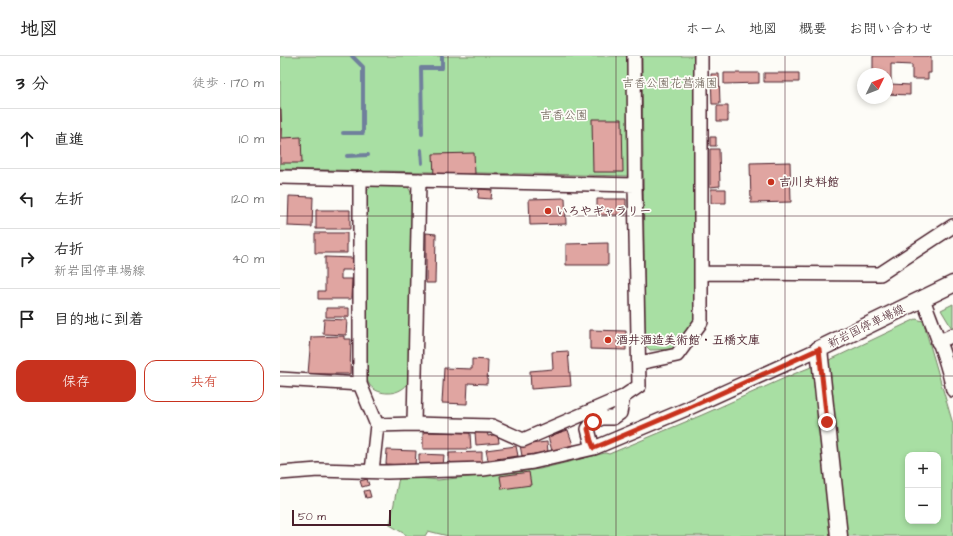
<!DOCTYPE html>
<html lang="ja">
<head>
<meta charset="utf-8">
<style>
	:root { --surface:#fff; --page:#f6f6f6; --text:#222; --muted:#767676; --line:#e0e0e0; --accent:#c8321e }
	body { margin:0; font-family:"Architects Daughter","Klee One",sans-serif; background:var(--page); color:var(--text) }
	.controls { position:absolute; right:12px; bottom:12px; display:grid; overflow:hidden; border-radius:8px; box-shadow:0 2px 6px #0003 }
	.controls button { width:36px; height:36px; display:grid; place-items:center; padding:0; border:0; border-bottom:1px solid var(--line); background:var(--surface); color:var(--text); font:20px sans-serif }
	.compass { position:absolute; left:577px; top:12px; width:36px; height:36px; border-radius:50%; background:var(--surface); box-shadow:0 2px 6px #0003; rotate:47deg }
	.scale { position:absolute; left:12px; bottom:10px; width:99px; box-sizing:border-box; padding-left:4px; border:2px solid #4a1f2b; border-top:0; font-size:11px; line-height:14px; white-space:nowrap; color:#4a1f2b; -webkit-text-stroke:3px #fdfcf7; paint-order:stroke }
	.stop { position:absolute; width:12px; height:12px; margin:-9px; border:3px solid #c8321e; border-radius:50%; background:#fff }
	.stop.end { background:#c8321e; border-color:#fff; box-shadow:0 1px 4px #0008 }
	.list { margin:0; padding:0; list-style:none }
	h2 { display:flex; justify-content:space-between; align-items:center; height:52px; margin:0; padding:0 16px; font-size:17px }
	h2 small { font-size:13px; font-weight:400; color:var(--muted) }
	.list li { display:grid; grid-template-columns:26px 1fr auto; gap:12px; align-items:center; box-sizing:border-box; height:60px; padding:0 16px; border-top:1px solid var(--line) }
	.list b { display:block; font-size:15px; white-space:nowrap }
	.list p { margin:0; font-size:13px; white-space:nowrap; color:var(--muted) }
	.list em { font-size:13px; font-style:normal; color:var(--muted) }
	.actions { display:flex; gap:8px; padding:12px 16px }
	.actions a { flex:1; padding:9px 0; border:1px solid var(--accent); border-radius:12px; text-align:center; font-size:14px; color:var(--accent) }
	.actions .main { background:var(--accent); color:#fff }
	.icon { flex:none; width:22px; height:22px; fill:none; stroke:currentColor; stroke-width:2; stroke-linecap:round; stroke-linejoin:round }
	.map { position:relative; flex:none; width:673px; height:480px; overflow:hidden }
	header { display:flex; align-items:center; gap:24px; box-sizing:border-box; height:56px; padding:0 20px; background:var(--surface); border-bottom:1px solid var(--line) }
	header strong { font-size:19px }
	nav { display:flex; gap:22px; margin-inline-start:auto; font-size:14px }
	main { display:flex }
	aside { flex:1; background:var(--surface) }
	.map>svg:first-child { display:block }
</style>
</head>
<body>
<header>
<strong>地図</strong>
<nav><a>ホーム</a><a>地図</a><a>概要</a><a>お問い合わせ</a></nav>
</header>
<main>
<aside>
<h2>3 分<small>徒歩 · 170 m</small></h2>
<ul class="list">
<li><svg class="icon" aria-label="ahead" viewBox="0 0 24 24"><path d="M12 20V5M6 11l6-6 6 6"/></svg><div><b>直進</b></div><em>10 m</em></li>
<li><svg class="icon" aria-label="left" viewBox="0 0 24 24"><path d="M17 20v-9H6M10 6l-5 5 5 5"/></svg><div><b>左折</b></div><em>120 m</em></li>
<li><svg class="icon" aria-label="right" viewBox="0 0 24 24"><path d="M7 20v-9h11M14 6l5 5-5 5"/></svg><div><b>右折</b><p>新岩国停車場線</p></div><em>40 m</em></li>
<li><svg class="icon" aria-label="arrive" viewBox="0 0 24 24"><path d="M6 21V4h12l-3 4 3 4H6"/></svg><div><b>目的地に到着</b></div></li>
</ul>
<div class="actions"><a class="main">保存</a><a>共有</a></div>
</aside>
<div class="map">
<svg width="673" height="480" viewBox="0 0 673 480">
	<rect width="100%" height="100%" fill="#fdfcf7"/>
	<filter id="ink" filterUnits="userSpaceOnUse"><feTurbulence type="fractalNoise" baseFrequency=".025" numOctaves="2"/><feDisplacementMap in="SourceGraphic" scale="8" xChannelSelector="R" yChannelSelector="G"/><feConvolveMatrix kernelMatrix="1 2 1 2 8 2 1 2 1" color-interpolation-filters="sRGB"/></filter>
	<g filter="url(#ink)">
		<path fill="#a8dfa3" stroke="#797f67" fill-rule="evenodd" d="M0 0H348L349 120 0 113Z
			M362 0H416L414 267 396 293 370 294 365 289Z
			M92 129 128 131 132 138 129 326C127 329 124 332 122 333 112 340 93 338 88 326 87 324 87 322 86 320L87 135Z
			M673 248V274L661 254Z
			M636 263 643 265 673 368V480H168L148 475 145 480H128L110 469 118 426 120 420 158 424 208 419 260 413 325 397 329 398 422 359 516 317 554 302ZM628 399H658V465H628Z"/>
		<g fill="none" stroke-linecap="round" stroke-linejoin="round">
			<path stroke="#70809c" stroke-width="4" d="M63 77H83V11L72 0
				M142 78 141 12H162V0
				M141 94 142 107
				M67 100 88 99"/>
		</g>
		<path fill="#e0a5a1" stroke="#4a1f2b" d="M593 0H651V17H648V23H632V9L611 8V28L630 29V39L607 38V18H593Z
			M444 17H479V27L444 28Z
			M484 17H519V26H484Z
			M431 18H439L440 48H432Z
			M437 50H448V65H437Z
			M0 53H1L2 82 21 81 22 107H0Z
			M312 63H342L343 116H313Z
			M430 81H436V90H430Z
			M430 93H439L440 130 430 131Z
			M194 97 195 118 154 120 153 98Z
			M510 106 511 146 471 147 470 107Z
			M199 133 212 134 211 143 198 142Z
			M431 133H446V147H431Z
			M9 140 33 141 32 171 8 170Z
			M285 142 286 168 250 169 249 143Z
			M317 143H346V159H317Z
			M36 154H70V173H36Z
			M35 177H67V197H35Z
			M146 177 156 178 155 227H146Z
			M328 187V209H286V188Z
			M45 201 73 202V214H61V223H72L71 243H38V235H45Z
			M46 252H69V261H46Z
			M44 263 67 264 66 279 43 278Z
			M310 274 346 275V294L310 293Z
			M64 280V283H71L70 318H28L31 281Z
			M288 295 291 330 251 333 250 315 273 313 272 296Z
			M192 303 208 304 207 328 188 327 187 348 162 347 164 312 192 313Z
			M288 374 293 389 272 395 268 380Z
			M207 375 208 380 218 378 219 387 196 389 195 376Z
			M143 376 190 377 191 393H143Z
			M267 386 268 396 242 400 240 389Z
			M236 390 238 400 208 404 206 394Z
			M107 394 136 395 135 410 106 408Z
			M202 396V408H169V397Z
			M139 398 164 399 163 410 139 409Z
			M249 416 251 429 222 433 220 420Z
			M87 423 89 429 82 431 80 425Z
			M89 434 91 441 86 442 84 435Z"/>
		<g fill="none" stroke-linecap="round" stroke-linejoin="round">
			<g stroke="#4a1f2b" stroke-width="16">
				<path id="minor" d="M0 121 355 129
					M80 122V328L97 369 92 415
					M421 217 600 218 673 170
					M643 243C654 273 667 303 673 334
					M658 286 673 279
					M359 307 397 299 421 266V0
					M0 323 80 328
					M134 368 139 124
					M97 369 134 368 212 370 243 384 343 341 359 330 355 129 354 0
					M314 392 311 385 308 373 313 366 322 362H333L340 357 343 341
					M0 417 38 414 107 416 203 413 253 406 314 392 409 352 539 293"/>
			</g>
			<g stroke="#4a1f2b" stroke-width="19">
				<path id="major" d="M559 480 539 293 673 228"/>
			</g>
			<use href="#minor" stroke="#fdfcf7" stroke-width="13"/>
			<use href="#major" stroke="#fdfcf7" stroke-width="16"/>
		</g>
	</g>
	<g fill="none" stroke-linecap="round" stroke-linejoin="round" filter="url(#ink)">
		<path stroke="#c8321e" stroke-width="5" d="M313 366 308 373 311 385 314 392 408 352 539 293 547 366"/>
	</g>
	<path fill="none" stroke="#4a1f2b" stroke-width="1" stroke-opacity="0.55" d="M168 0V480M336 0V480M505 0V480M0 160H673M0 320H673"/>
	<g fill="#c8321e" stroke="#fdfcf7" stroke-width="1.5">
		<circle cx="491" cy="126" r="4"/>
		<circle cx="268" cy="155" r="4"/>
		<circle cx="328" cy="284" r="4"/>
	</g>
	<g text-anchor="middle" stroke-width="3.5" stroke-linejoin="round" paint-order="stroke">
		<g font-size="12" fill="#66594f" stroke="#fdfcf7">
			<text x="390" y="31">吉香公園花菖蒲園</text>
			<text x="284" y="63">吉香公園</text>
		</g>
		<g font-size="12" font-weight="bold" fill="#4a1f2b" stroke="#fdfcf7" text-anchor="start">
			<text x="499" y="130">吉川史料館</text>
			<text x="276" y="159">いろやギャラリー</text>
			<text x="336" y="288">酒井酒造美術館・五橋文庫</text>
		</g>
		<g font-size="12" fill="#4a1f2b" stroke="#fdfcf7">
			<text transform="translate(586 270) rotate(-26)" y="4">新岩国停車場線</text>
		</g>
	</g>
</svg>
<div class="controls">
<button>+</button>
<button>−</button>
</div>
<svg class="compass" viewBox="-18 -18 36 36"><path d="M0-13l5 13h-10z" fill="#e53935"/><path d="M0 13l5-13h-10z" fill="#767676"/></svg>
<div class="scale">50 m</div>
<div class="stop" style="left:313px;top:366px"></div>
<div class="stop end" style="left:547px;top:366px"></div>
</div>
</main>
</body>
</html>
